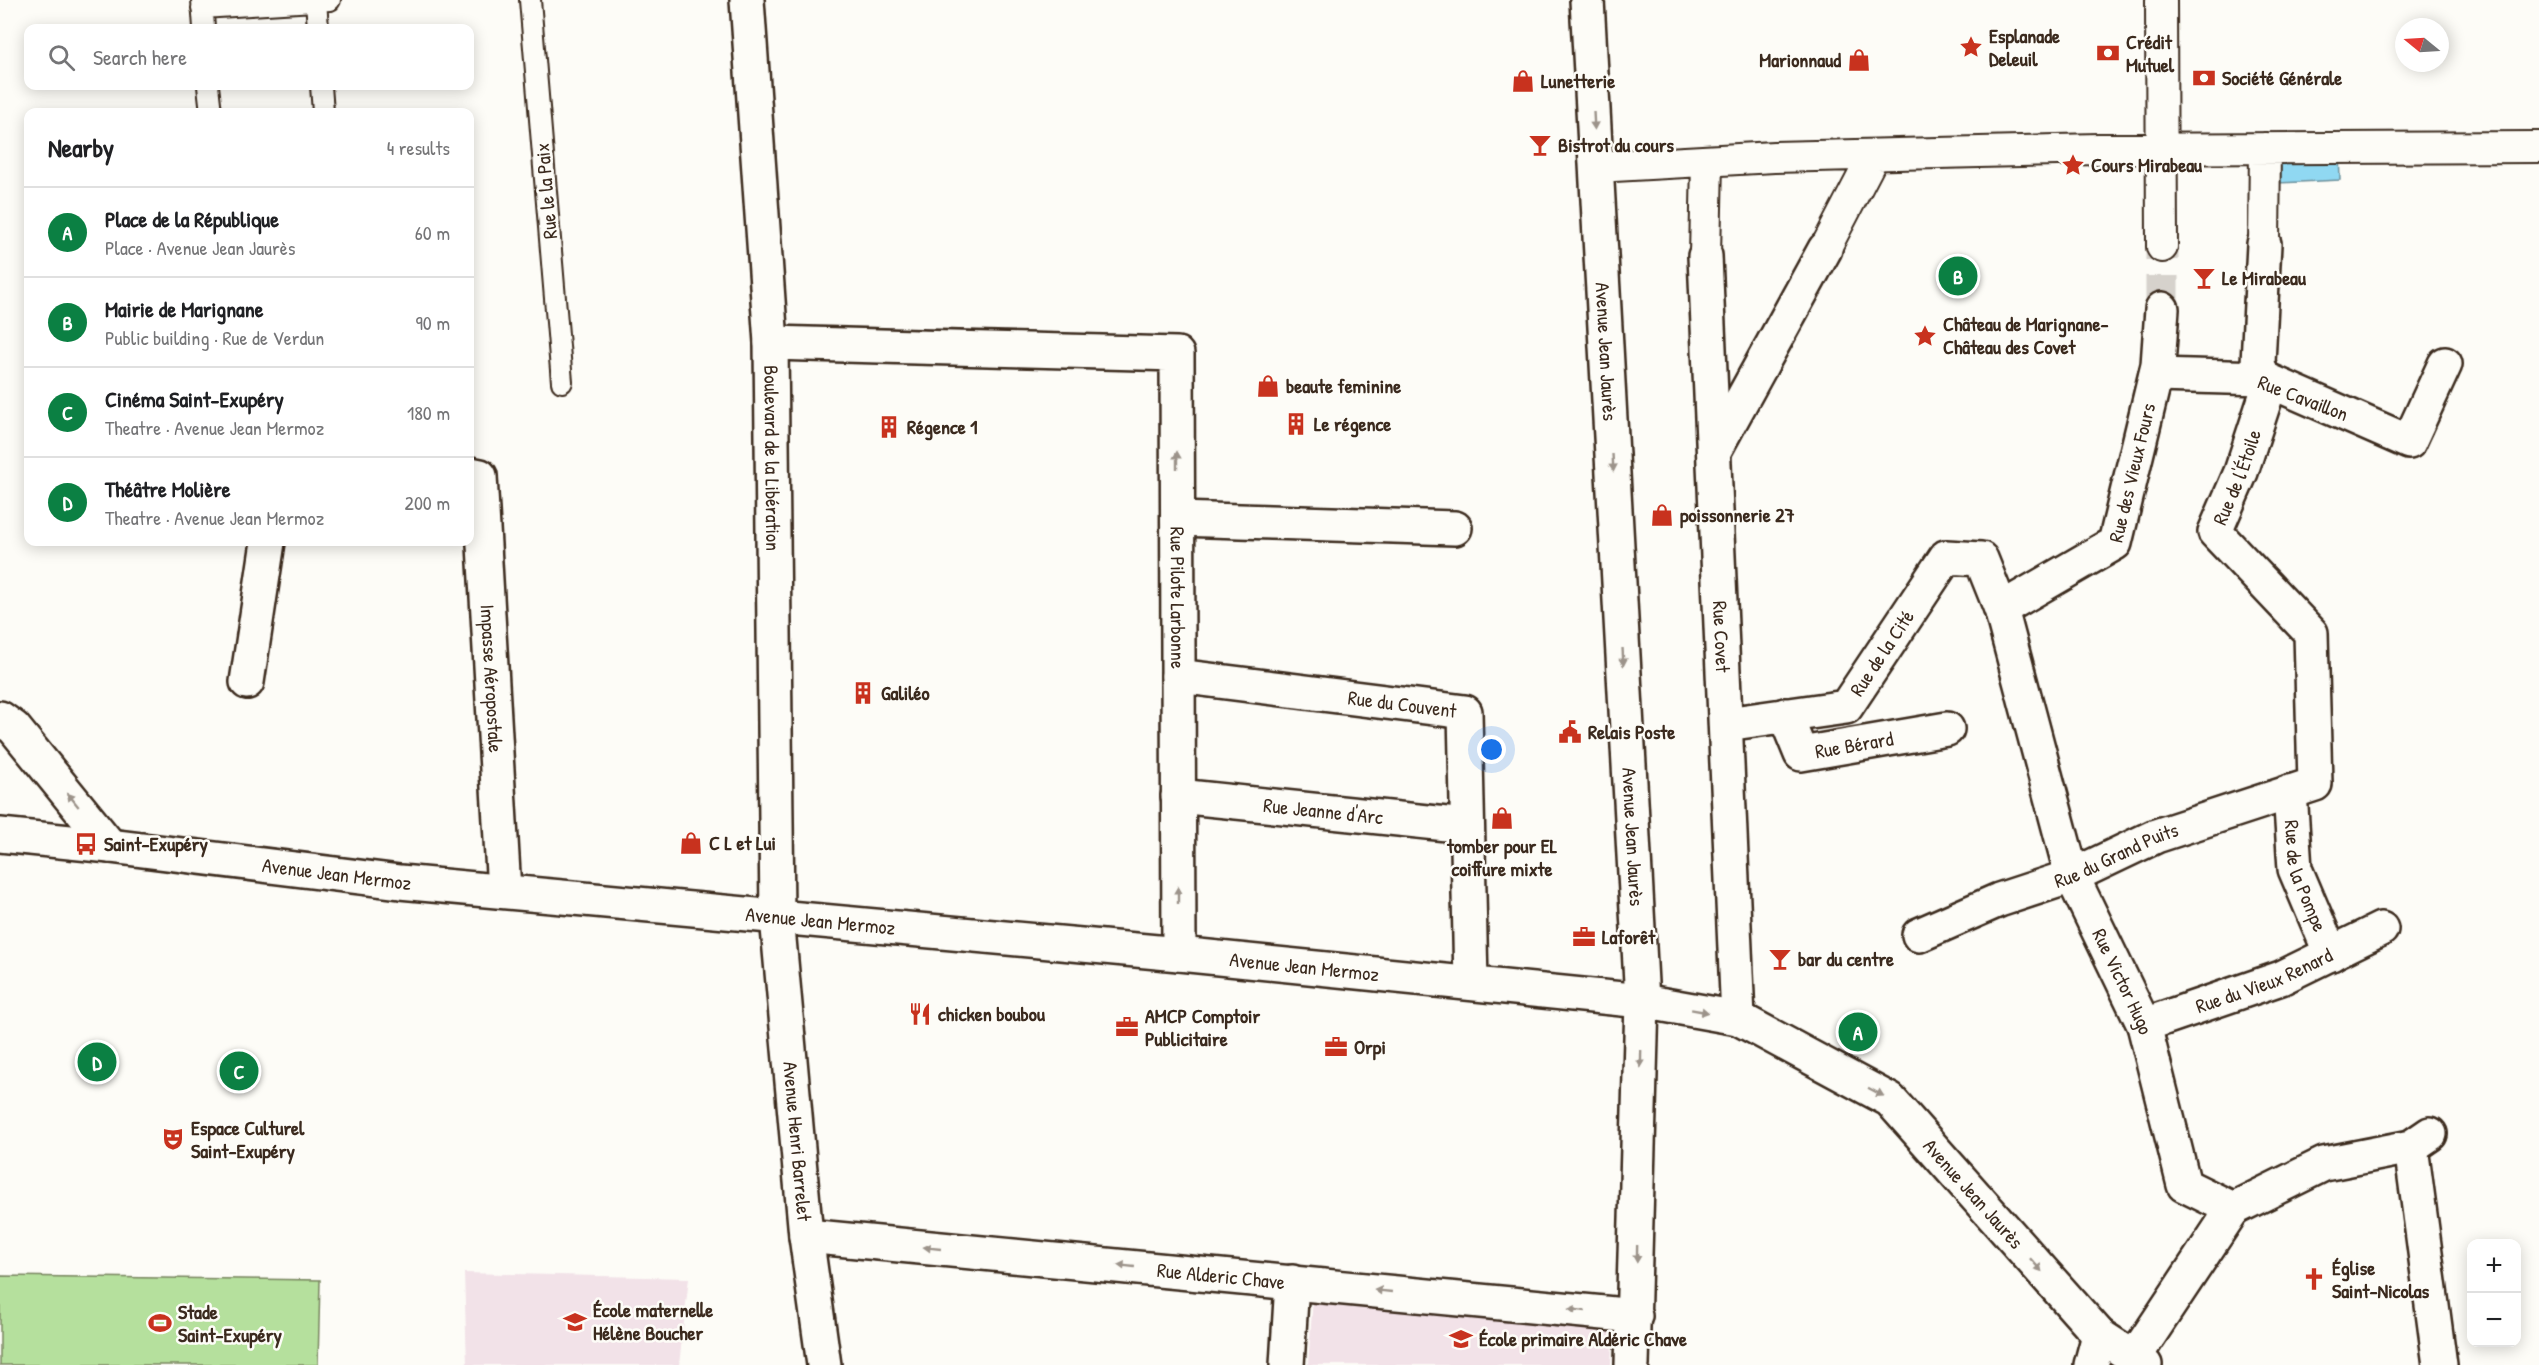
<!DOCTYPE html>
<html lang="en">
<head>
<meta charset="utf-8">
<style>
	:root { --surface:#fff; --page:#f6f6f6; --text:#202124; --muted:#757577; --line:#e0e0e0; --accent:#0b8043 }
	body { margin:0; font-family:"Patrick Hand",sans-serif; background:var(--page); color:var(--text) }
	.controls { position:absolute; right:18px; bottom:18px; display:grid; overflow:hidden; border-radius:12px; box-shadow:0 3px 15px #0003 }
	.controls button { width:54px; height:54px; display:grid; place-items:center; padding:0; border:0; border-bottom:2px solid var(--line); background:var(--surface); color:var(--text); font:30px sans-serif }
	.compass { position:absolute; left:2395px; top:18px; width:54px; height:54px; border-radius:50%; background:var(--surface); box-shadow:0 3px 15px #0003; rotate:288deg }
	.you { position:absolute; left:1492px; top:750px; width:21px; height:21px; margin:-15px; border:4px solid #fff; border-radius:50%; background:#1a73e8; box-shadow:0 0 0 9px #1a73e833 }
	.badge { display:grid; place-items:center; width:39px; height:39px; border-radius:50%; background:var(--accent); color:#fff; font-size:20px; font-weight:700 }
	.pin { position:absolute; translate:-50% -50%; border:3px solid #fff; box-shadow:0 2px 6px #0006 }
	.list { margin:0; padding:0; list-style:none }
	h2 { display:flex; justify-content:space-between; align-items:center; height:78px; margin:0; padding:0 24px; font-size:26px }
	h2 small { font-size:20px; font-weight:400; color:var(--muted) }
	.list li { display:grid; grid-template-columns:39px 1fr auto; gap:18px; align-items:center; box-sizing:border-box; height:90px; padding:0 24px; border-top:2px solid var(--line) }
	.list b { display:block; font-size:22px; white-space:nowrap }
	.list p { margin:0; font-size:20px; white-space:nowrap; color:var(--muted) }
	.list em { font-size:20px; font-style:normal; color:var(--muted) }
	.icon { flex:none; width:33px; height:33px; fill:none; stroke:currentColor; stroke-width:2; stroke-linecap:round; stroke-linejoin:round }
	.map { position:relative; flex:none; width:2539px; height:1365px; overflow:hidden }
	.search { position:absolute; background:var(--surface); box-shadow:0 3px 15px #0003; left:24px; top:24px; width:450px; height:66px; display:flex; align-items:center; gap:15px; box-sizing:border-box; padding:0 21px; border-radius:12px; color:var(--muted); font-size:22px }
	.panel { position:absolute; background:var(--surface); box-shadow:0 3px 15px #0003; left:24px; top:108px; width:450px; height:438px; border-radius:12px }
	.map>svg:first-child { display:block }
</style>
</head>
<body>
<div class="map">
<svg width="2539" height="1365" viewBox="0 0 2539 1365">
	<rect width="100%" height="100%" fill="#fdfcf7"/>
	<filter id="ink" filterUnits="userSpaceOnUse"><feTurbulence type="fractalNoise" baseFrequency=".0167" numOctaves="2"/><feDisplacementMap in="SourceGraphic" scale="12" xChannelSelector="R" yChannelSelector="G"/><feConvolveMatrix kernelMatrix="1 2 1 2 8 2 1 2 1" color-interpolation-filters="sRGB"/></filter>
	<g filter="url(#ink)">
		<path fill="#f2e2e8" d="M464 1273 689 1278 679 1365H467Z
			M1314 1285 1614 1314 1611 1365H1308Z"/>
		<path fill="#b5e09d" stroke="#78855e" stroke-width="1.5" d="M0 1276 320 1280 318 1365H0Z"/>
		<path fill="#90d8f2" stroke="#6e929d" stroke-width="1.5" d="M2339 154 2340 180 2277 183 2275 156Z"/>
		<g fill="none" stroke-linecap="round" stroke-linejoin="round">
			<path stroke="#d6d2cc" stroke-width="33" stroke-dasharray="33 16" stroke-linecap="butt" d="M2162 309V247"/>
			<g stroke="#3b2a1e" stroke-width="24">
				<path id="service" d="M202 0 204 28
					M530 0 562 382
					M316 1 318 28
					M202 8 330 0
					M208 86 211 112
					M321 86 323 112"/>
			</g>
			<g stroke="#3b2a1e" stroke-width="34">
				<path id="pedestrian" d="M2161 0 2162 247
					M1596 167 1774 157 2099 149 2539 147
					M2264 244 2265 148
					M1825 249 1874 155
					M1705 256 1707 161"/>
			</g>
			<g stroke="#3b2a1e" stroke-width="38">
				<g id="minor">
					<path id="s1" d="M747 0 771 343 777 917 806 1236 824 1365"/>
					<path id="s2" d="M1587 0 1642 1001 1632 1365"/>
					<path id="s3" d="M1705 256 1738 1018"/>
					<path id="s4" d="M771 343 1177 354 1179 954"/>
					<path d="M2156 375 2263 378 2409 442 2445 364"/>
					<path d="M1714 451 1825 249"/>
					<path id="s5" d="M470 474 480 476 504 891"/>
					<path d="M1178 519 1455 528"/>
					<path id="s6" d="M2001 609 2115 543 2158 365 2162 309"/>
					<path id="s7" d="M1178 676 1465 712 1471 983"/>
					<path d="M247 682 268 542"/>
					<path id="s8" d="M1785 715 1801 754 1947 729"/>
					<path d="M0 718 14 728 110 846"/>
					<path id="s9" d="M1726 724 1846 707 1946 557 1981 559 2001 609 2072 876 2144 1025 2184 1185 2233 1209 2324 1164 2411 1147 2430 1134"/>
					<path id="s10" d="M2290 792 2295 869 2331 954"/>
					<path id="s11" d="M1178 796 1466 826"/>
					<path id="s12" d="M1919 935 1999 900 2072 876 2156 836 2315 784 2311 633 2215 532 2241 472 2267 393 2258 363 2264 244"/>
					<path id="s13" d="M2144 1025 2281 978 2381 929"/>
					<path d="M2411 1147 2440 1365"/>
					<path id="s14" d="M806 1236 1635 1316"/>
					<path d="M2134 1358 2233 1209"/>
					<path d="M1287 1365 1292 1282"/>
					<path d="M2091 1365 2099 1335"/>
				</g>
			</g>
			<g stroke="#3b2a1e" stroke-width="38">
				<g id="tertiary">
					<path id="s15" d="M0 835 110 846 400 882 1179 954 1642 1001 1738 1018 1890 1100 2099 1335 2145 1365"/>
				</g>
			</g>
			<use href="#service" stroke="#fdfcf7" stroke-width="20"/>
			<use href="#pedestrian" stroke="#fdfcf7" stroke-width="30"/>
			<use href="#minor" stroke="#fdfcf7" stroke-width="33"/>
			<use href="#tertiary" stroke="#fdfcf7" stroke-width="33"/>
		</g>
		<defs><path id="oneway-solid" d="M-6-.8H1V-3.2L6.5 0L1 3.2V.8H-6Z" transform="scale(1.5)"/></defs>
		<g fill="#9c938a">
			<use href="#oneway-solid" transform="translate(1594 121) rotate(87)"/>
			<use href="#oneway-solid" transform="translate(1177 460) rotate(-90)"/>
			<use href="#oneway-solid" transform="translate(1613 463) rotate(87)"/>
			<use href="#oneway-solid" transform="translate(1623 657) rotate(87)"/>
			<use href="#oneway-solid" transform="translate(73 800) rotate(-129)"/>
			<use href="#oneway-solid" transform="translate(1178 895) rotate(-90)"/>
			<use href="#oneway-solid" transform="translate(1700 1011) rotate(10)"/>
			<use href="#oneway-solid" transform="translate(1641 1059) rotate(91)"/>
			<use href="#oneway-solid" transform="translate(1876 1092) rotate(28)"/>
			<use href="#oneway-solid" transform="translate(932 1248) rotate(-174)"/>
			<use href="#oneway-solid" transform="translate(1637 1254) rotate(91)"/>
			<use href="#oneway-solid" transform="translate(2036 1265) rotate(48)"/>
			<use href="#oneway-solid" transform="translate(1126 1266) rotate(-174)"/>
			<use href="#oneway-solid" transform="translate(1383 1291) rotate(-174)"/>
			<use href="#oneway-solid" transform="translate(1577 1310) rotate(-174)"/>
		</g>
	</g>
	<defs>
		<g id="sight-bare" transform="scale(1.8)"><path d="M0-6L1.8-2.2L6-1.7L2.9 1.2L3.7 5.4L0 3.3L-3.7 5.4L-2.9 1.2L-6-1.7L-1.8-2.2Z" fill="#c8321e" stroke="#fdfcf7" stroke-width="2.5" paint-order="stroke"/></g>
		<g id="bank-bare" transform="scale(1.8)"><path d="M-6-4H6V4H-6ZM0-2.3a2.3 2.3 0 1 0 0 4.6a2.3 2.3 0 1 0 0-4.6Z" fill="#c8321e" stroke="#fdfcf7" stroke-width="2.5" paint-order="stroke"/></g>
		<g id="shop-bare" transform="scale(1.8)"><path d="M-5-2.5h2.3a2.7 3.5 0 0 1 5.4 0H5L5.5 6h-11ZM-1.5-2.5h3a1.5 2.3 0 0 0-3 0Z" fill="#c8321e" stroke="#fdfcf7" stroke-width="2.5" paint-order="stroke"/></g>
		<g id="bar-bare" transform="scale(1.8)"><path d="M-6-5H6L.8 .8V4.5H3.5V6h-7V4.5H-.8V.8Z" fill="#c8321e" stroke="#fdfcf7" stroke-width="2.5" paint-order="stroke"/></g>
		<g id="building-bare" transform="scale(1.8)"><path d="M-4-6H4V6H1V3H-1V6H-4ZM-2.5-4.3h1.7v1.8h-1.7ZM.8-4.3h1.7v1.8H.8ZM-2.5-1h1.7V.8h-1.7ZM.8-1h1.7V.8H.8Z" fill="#c8321e" stroke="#fdfcf7" stroke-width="2.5" paint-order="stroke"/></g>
		<g id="civic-bare" transform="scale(1.8)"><path d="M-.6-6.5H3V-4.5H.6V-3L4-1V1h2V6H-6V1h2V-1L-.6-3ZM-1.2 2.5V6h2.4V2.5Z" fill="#c8321e" stroke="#fdfcf7" stroke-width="2.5" paint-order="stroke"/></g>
		<g id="bus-bare" transform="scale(1.8)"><path d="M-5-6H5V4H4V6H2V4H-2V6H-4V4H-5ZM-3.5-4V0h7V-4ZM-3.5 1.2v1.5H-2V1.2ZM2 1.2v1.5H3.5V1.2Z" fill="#c8321e" stroke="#fdfcf7" stroke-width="2.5" paint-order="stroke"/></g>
		<g id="office-bare" transform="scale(1.8)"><path d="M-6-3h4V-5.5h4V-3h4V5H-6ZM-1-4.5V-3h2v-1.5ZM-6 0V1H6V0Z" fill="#c8321e" stroke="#fdfcf7" stroke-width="2.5" paint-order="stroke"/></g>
		<g id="restaurant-bare" transform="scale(1.8)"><path d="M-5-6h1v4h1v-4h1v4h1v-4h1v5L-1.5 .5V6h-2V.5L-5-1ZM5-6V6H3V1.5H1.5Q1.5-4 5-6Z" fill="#c8321e" stroke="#fdfcf7" stroke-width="2.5" paint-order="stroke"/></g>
		<g id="theatre-bare" transform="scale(1.8)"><path d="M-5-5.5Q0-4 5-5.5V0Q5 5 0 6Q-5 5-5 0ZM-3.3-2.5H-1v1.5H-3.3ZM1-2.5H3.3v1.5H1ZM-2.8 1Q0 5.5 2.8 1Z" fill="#c8321e" stroke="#fdfcf7" stroke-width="2.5" paint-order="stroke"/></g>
		<g id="church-bare" transform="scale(1.8)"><path d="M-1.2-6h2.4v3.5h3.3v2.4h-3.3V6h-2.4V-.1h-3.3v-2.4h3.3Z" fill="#c8321e" stroke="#fdfcf7" stroke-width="2.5" paint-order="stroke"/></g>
		<g id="school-bare" transform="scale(1.8)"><path d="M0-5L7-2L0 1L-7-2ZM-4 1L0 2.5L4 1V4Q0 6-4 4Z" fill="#c8321e" stroke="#fdfcf7" stroke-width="2.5" paint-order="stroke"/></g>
		<g id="stadium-bare" transform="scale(1.8)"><path d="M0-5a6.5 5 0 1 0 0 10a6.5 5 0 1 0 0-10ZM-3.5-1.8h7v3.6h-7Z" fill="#c8321e" stroke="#fdfcf7" stroke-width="2.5" paint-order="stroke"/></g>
	</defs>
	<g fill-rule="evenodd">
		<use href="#sight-bare" x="1971" y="47"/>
		<use href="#bank-bare" x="2108" y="53"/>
		<use href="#shop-bare" x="1859" y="60"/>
		<use href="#bank-bare" x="2204" y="78"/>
		<use href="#shop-bare" x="1523" y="81"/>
		<use href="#bar-bare" x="1540" y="145"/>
		<use href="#sight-bare" x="2073" y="165"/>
		<use href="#bar-bare" x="2204" y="278"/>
		<use href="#sight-bare" x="1925" y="336"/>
		<use href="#shop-bare" x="1268" y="386"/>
		<use href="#building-bare" x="1296" y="424"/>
		<use href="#building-bare" x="889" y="427"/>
		<use href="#shop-bare" x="1662" y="515"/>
		<use href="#building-bare" x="863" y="693"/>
		<use href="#civic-bare" x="1570" y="732"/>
		<use href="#shop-bare" x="1502" y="818"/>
		<use href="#shop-bare" x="691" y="843"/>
		<use href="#bus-bare" x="86" y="844"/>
		<use href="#office-bare" x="1584" y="937"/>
		<use href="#bar-bare" x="1780" y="959"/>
		<use href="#restaurant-bare" x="920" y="1014"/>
		<use href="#office-bare" x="1127" y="1027"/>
		<use href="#office-bare" x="1336" y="1047"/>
		<use href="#theatre-bare" x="173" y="1139"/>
		<use href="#church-bare" x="2314" y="1279"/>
		<use href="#school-bare" x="575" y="1322"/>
		<use href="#stadium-bare" x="160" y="1323"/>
		<use href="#school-bare" x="1461" y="1339"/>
	</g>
	<g text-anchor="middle" stroke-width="5" stroke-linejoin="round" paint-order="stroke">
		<g font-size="20" font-weight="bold" fill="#3b2a1e" stroke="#fdfcf7" text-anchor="start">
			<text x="1989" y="43">Esplanade<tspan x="1989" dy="23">Deleuil</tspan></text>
			<text x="2126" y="49">Crédit<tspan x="2126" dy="23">Mutuel</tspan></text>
			<text x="1841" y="67" text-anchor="end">Marionnaud</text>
			<text x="2222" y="85">Société Générale</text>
			<text x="1541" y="88">Lunetterie</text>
			<text x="1558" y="152">Bistrot du cours</text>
			<text x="2091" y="172">Cours Mirabeau</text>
			<text x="2222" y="285">Le Mirabeau</text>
			<text x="1943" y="331">Château de Marignane-<tspan x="1943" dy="23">Château des Covet</tspan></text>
			<text x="1286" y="393">beaute feminine</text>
			<text x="1314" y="431">Le régence</text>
			<text x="907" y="434">Régence 1</text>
			<text x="1680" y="522">poissonnerie 27</text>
			<text x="881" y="700">Galiléo</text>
			<text x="1588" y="739">Relais Poste</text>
			<text x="709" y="850">C L et Lui</text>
			<text x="104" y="851">Saint-Exupéry</text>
			<text x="1502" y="853" text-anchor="middle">tomber pour EL<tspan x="1502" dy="23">coiffure mixte</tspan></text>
			<text x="1602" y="944">Laforêt</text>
			<text x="1798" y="966">bar du centre</text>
			<text x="938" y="1021">chicken boubou</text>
			<text x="1145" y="1023">AMCP Comptoir<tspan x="1145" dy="23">Publicitaire</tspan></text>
			<text x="1354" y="1054">Orpi</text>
			<text x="191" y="1135">Espace Culturel<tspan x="191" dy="23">Saint-Exupéry</tspan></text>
			<text x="2332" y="1275">Église<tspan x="2332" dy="23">Saint-Nicolas</tspan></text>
			<text x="593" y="1317">École maternelle<tspan x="593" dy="23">Hélène Boucher</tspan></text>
			<text x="178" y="1319">Stade<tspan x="178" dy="23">Saint-Exupéry</tspan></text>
			<text x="1479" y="1346">École primaire Aldéric Chave</text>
		</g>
		<g font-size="20" fill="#3b2a1e" stroke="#fdfcf7">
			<text transform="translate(546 191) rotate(-95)" y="7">Rue le la Paix</text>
			<text dy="7" stroke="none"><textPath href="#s2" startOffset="352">Avenue Jean Jaurès</textPath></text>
			<text transform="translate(2303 398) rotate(21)" y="7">Rue Cavaillon</text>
			<text dy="7" stroke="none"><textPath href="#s1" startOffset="459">Boulevard de la Libération</textPath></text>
			<text dy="7" stroke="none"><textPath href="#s6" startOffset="204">Rue des Vieux Fours</textPath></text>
			<text dy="7" stroke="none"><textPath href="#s12" startOffset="774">Rue de l'Étoile</textPath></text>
			<text dy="7" stroke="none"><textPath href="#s4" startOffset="650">Rue Pilote Larbonne</textPath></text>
			<text dy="7" stroke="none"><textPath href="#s3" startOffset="381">Rue Covet</textPath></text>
			<text dy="7" stroke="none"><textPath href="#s9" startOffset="186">Rue de la Cité</textPath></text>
			<text dy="7" stroke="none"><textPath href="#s5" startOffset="213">Impasse Aéropostale</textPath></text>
			<text dy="7" stroke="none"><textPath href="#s7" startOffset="226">Rue du Couvent</textPath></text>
			<text dy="7" stroke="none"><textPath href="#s8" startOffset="96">Rue Bérard</textPath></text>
			<text dy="7" stroke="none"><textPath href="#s11" startOffset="146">Rue Jeanne d'Arc</textPath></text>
			<text dy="7" stroke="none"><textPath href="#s2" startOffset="838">Avenue Jean Jaurès</textPath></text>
			<text dy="7" stroke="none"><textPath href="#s12" startOffset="213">Rue du Grand Puits</textPath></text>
			<text dy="7" stroke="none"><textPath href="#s15" startOffset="339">Avenue Jean Mermoz</textPath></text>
			<text dy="7" stroke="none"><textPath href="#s10" startOffset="86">Rue de la Pompe</textPath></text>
			<text dy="7" stroke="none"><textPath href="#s15" startOffset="825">Avenue Jean Mermoz</textPath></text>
			<text dy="7" stroke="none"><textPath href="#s15" startOffset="1311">Avenue Jean Mermoz</textPath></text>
			<text dy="7" stroke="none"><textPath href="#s13" startOffset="128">Rue du Vieux Renard</textPath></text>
			<text dy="7" stroke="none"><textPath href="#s9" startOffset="784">Rue Victor Hugo</textPath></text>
			<text dy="7" stroke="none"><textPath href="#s1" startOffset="1143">Avenue Henri Barrelet</textPath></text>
			<text dy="7" stroke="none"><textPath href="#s15" startOffset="2046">Avenue Jean Jaurès</textPath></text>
			<text dy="7" stroke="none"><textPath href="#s14" startOffset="417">Rue Alderic Chave</textPath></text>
		</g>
	</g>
</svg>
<div class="controls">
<button>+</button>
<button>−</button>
</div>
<svg class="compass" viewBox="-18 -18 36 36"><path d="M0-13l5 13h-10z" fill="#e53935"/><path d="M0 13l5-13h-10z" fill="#757577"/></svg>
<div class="you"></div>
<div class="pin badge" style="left:1858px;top:1032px">A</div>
<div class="pin badge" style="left:1958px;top:276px">B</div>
<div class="pin badge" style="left:239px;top:1071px">C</div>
<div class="pin badge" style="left:97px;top:1062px">D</div>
<div class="search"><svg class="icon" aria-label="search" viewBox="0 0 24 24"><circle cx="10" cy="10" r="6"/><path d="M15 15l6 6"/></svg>Search here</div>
<section class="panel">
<h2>Nearby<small>4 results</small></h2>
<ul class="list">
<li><span class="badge">A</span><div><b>Place de la République</b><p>Place · Avenue Jean Jaurès</p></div><em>60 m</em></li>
<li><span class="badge">B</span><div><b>Mairie de Marignane</b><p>Public building · Rue de Verdun</p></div><em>90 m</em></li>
<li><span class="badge">C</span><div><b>Cinéma Saint-Exupéry</b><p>Theatre · Avenue Jean Mermoz</p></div><em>180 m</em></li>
<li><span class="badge">D</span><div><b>Théâtre Molière</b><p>Theatre · Avenue Jean Mermoz</p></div><em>200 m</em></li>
</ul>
</section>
</div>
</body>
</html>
